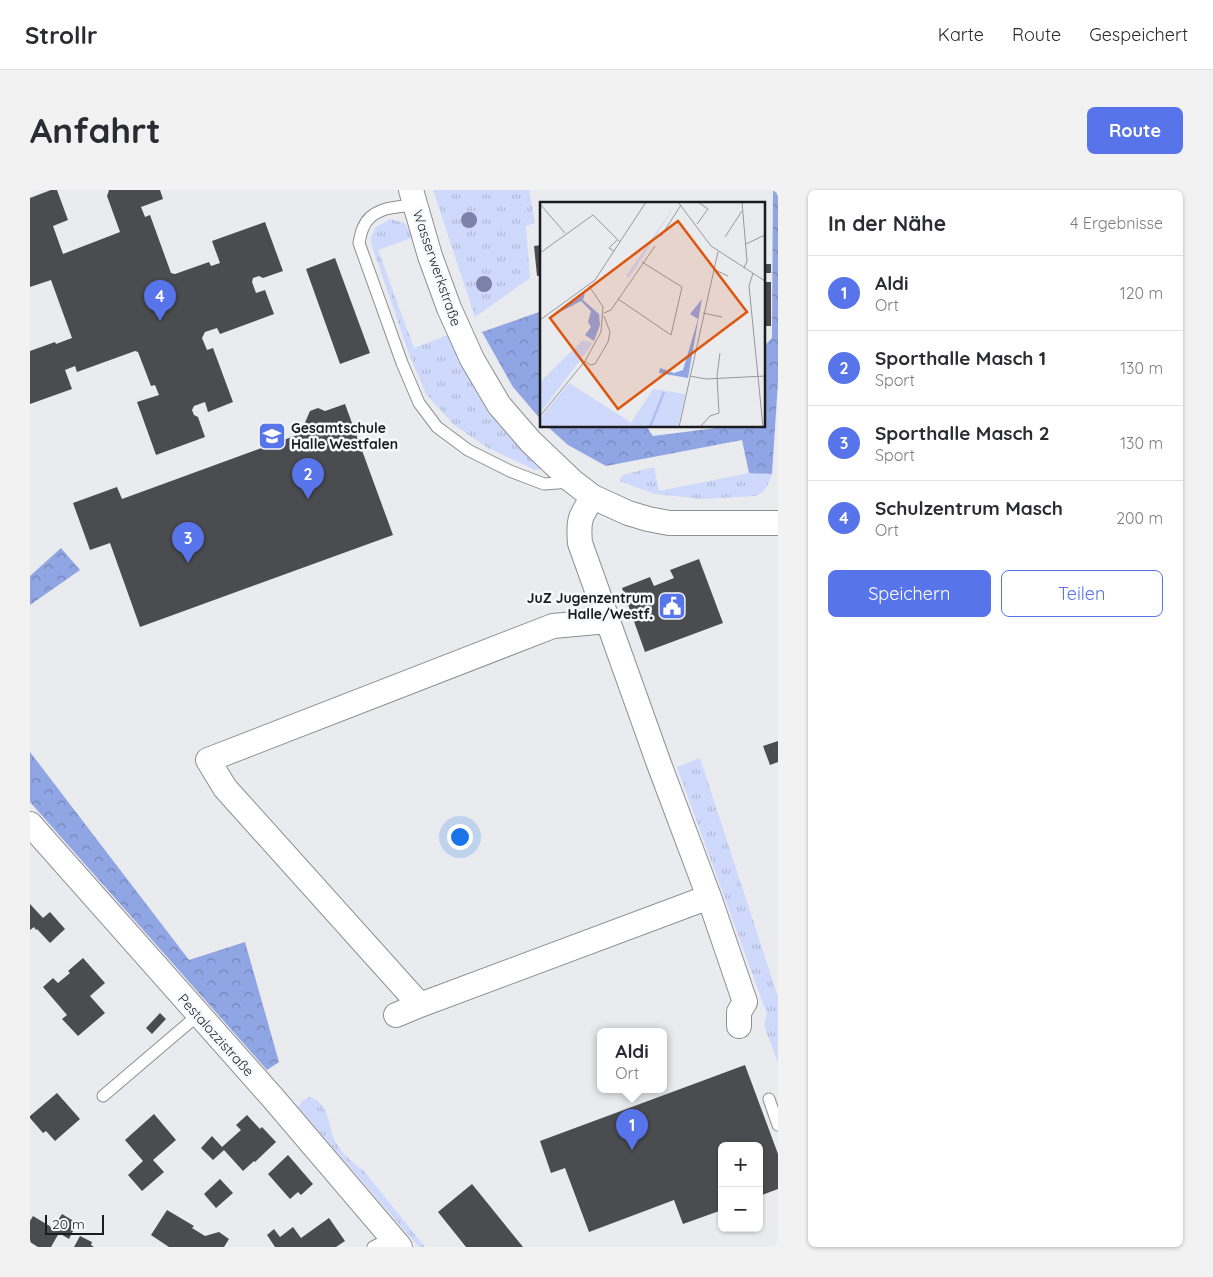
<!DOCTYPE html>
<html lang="de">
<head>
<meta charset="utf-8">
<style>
	:root { --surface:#fff; --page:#f2f2f3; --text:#2b2b33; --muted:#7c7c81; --line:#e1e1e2; --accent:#5874ea }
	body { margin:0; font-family:Quicksand,sans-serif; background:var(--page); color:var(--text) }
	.controls { position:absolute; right:15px; bottom:15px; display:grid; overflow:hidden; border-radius:8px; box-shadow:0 1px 4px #0004 }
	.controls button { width:45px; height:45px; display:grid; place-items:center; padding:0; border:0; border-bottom:1px solid var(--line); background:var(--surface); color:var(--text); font:25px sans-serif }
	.scale { position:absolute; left:15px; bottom:12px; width:59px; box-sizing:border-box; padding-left:5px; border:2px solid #1a1b1c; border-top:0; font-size:14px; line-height:18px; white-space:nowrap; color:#1a1b1c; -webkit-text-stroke:4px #f6f8fd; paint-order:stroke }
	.you { position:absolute; left:429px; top:646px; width:18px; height:18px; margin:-12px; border:4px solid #fff; border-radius:50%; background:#1a73e8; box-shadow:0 0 0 8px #1a73e833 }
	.badge { display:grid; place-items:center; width:32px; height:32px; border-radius:50%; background:var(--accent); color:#fff; font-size:16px; font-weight:700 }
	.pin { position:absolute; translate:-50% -41px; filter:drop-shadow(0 1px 2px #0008) }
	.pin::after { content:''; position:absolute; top:26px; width:18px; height:15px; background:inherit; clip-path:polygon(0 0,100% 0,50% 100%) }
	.popup { position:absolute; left:567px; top:838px; width:70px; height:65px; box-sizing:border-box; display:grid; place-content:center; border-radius:8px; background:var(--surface); filter:drop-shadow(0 1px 4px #0005); font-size:16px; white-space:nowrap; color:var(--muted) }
	.popup b { font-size:19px; color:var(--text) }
	.popup::after { content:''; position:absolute; left:50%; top:100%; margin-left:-10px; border:10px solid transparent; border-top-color:var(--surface) }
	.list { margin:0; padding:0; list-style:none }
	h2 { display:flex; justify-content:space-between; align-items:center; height:65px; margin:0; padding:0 20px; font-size:21px }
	h2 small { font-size:16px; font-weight:400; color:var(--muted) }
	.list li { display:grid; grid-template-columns:32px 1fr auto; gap:15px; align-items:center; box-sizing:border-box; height:75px; padding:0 20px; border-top:1px solid var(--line) }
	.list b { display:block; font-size:19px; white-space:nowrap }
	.list p { margin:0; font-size:16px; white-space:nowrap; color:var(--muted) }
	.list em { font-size:16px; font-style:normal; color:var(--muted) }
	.actions { display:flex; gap:10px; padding:15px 20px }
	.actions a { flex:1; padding:11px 0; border:1px solid var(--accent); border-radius:8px; text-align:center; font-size:18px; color:var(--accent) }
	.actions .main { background:var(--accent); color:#fff }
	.map { position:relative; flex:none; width:748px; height:1057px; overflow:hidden; border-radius:8px }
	header { display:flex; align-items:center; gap:30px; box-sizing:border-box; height:70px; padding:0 25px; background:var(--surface); border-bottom:1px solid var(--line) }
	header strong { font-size:24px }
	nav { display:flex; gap:28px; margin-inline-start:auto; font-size:18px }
	.intro { display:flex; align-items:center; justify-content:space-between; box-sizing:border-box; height:120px; padding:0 30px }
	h1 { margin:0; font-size:35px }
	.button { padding:12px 22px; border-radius:8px; background:var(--accent); color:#fff; font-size:18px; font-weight:700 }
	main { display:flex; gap:30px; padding:0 30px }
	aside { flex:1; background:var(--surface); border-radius:8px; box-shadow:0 1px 4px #0004 }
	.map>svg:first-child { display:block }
</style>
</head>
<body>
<header>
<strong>Strollr</strong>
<nav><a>Karte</a><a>Route</a><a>Gespeichert</a></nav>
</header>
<div class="intro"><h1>Anfahrt</h1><a class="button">Route</a></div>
<main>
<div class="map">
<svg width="748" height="1057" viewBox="0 0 748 1057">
	<defs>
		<pattern id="grass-tufts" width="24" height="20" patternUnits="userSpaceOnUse" patternTransform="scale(1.25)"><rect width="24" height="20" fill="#ced9fb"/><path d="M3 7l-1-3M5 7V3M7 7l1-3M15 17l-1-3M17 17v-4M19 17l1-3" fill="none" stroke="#b0bad7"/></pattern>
		<pattern id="forest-crowns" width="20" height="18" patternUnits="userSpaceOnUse" patternTransform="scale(1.25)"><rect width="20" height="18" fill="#90a5e3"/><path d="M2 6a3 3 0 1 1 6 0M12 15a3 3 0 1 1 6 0" fill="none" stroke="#7586b7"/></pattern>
	</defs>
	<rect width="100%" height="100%" fill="#e9ebef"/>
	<path fill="url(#grass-tufts)" d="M403 0H499L505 33 496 36 500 88 445 127Z
		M360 29 374 33 384 47 348 60 384 158 418 145 456 213 512 279 505 280 458 258 424 235 396 204 378 161 340 50 345 38Z
		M624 277 629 301 719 283 742 284C738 295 736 302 725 306L673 309 625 304 589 291 593 285Z
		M670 568 748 807V873L734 835 737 824 647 577Z
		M280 907C302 916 297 935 306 953 312 964 324 974 334 981L395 1057H389L268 917 273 910Z"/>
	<path fill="url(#forest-crowns)" d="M743 0H748V191L742 284 719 283 712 250 576 276 538 255 517 236H616L623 246 702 236H734V156L742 148Z
		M512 121V231L483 197 452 142Z
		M31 358 50 380 0 415V386Z
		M0 562 159 770 215 752 249 872 237 880 0 612Z"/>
	<path fill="#4b4c50" d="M21 0H27L38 30 23 36 33 64 90 42 77 6 79 0H130L133 9 111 17 115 27 120 25 141 83 145 84 179 72 181 76 190 73 182 51 235 32 253 81 233 88 229 86 223 88 222 92 226 103 235 100 244 124 190 144 187 138 175 142 172 148 177 160 183 158 203 212 178 222 175 212 164 216 162 220 164 225 168 227 175 247 126 265 107 212 129 205 125 195 121 196 108 162 105 161 47 182 45 176 35 180 42 199 0 214V161L25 152 26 154 42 148 21 90 0 97V8Z
		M512 55V85L507 86 504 56Z
		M305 68 340 163 310 174 276 79Z
		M734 74H741V83H734Z
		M734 92H741V136H734Z
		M315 214 363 345 110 437 80 353 60 360 43 313 87 297 92 309 270 244 280 221 288 218 295 221Z
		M669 369 693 433 615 462 592 398 620 387 624 396 644 388 640 380Z
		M748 551V572L740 575 733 556Z
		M0 714 13 728 20 722 35 739 20 753 7 739 6 740 4 737 0 740Z
		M53 768 75 793 60 806 75 823 48 846 32 829 37 825 13 797 23 788 28 793 40 783 38 781Z
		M130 823 136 829 122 844 116 838Z
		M715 875 748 964V999L729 1006V956H692V1020L653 1034 644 1010 559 1042 535 978 521 983 510 951Z
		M27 903 50 929 25 951 16 941 13 943 0 928V926Z
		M124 924 146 950 123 970 134 982 112 1001 98 985 113 971 95 950Z
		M217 925 230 939 232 937 246 952 225 972 224 971 213 981 194 960 183 970 171 958 182 946 192 957 211 940 206 935Z
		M258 965 283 994 271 1005 268 1002 260 1009 238 984Z
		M190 989 203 1003 186 1018 174 1004Z
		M442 994 493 1057H436L408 1022Z
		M137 1020 164 1036 162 1038 175 1046 189 1042 199 1049 194 1057H139L121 1045Z
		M32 1024 47 1033 39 1049 29 1043 21 1057H8L0 1052V1031L3 1026 23 1038Z
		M299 1028 315 1051 306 1057H245L237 1045 244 1039 250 1047 263 1037 271 1048Z
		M50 1046 62 1052 61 1055 64 1057H44Z"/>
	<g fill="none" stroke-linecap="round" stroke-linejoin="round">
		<g stroke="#8e8f93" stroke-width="13">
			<path id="service" d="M385 15C366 17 341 17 333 38 331 42 330 48 329 53L372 173 389 213 407 237 438 260 480 281 514 294 541 292
				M73 906 168 825
				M739 909 748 935
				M343 1057 362 1047"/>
		</g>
		<g stroke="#8e8f93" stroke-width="26">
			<path id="minor" d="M381 0 400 66 419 118 442 169 469 215 501 252 542 291 563 307 598 323 618 329 639 333H748
				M563 307C550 326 548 330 550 353L629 574 679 707 715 812 709 822V836
				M578 431 523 436 178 570 195 598 390 815 679 707
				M0 634 243 908 370 1057
				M366 825 390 815"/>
		</g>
		<use href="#service" stroke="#fff" stroke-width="11"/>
		<use href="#minor" stroke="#fff" stroke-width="24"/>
	</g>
	<g fill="#7a82ab">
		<circle cx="439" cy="30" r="8"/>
		<circle cx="454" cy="94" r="8"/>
	</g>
	<defs>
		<g id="school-square" transform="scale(1.4375)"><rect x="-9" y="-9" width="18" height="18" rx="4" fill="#5874ea" stroke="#f6f8fd"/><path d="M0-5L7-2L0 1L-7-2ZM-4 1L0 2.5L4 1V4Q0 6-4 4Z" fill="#fff"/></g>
		<g id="civic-square" transform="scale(1.4375)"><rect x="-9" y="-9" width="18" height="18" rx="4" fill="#5874ea" stroke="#f6f8fd"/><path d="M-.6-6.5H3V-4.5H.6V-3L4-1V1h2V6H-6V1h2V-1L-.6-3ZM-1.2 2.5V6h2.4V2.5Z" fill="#fff"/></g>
	</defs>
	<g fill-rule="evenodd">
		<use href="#school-square" x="242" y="246"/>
		<use href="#civic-square" x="642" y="416"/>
	</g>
	<g text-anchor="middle" stroke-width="5" stroke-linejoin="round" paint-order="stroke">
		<g font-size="14" fill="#1a1b1c" stroke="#f6f8fd">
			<text transform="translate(407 78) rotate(71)" y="5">Wasserwerkstraße</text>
			<text transform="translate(186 845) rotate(48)" y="5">Pestalozzistraße</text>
		</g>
		<g font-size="14" font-weight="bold" fill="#1a1b1c" stroke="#f6f8fd" text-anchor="start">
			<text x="261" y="243">Gesamtschule<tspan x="261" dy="16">Halle Westfalen</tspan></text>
			<text x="623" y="413" text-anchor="end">JuZ Jugenzentrum<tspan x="623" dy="16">Halle/Westf.</tspan></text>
		</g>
	</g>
	<g transform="translate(510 12)">
		<rect width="225" height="225" fill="#e9ebef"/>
		<path d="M136 2 89 76 86 74 117 29ZM43 138 53 141 0 211V180ZM113 187 145 192 138 225H78L84 216 91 221Z" fill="#ced9fb"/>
		<path d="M45 91 43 98 59 112 60 123 54 139 45 133 51 125 48 120 51 109 41 99 7 117ZM162 97 148 176 119 171 120 166 134 171 143 168 158 117 150 112Z" fill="#90a5e3"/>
		<path d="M29 181 84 216 78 225H0V216Z" fill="#ced9fb"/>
		<path fill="none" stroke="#afc0f3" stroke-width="2.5" d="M110 225 124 190"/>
		<path fill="none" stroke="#96989b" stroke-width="1" d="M138 0 171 44 225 79M202 0 207 59 204 66M0 2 25 31M157 22 168 7 158 0M121 34 141 3M185 35 202 9M206 42 225 33M74 49 69 46 77 38M0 51 53 13 80 40M173 67 188 74M213 71 209 84 223 225M78 97 131 133 142 85 102 60M64 111 71 108 115 44M163 111 182 115M0 118 55 78 106 0M45 159 50 163 55 162 68 140 70 130 64 114M150 174 166 177 225 174M0 214 45 159 61 130 63 105 49 84M139 225 178 50M160 225 170 214 179 211 177 174 180 151"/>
		<path fill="#de560d" fill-opacity="0.15" stroke="#de560d" stroke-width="2.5" d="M138 19 207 110 78 207 10 116Z"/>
		<rect width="225" height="225" fill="none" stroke="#1a1b1c" stroke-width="2.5"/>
	</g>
</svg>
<div class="controls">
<button>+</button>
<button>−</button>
</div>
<div class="scale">20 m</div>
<div class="you"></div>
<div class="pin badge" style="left:602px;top:960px">1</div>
<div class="popup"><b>Aldi</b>Ort</div>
<div class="pin badge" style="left:278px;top:309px">2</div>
<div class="pin badge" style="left:158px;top:373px">3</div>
<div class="pin badge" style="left:130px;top:131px">4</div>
</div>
<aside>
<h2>In der Nähe<small>4 Ergebnisse</small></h2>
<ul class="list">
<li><span class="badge">1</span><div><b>Aldi</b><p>Ort</p></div><em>120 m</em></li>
<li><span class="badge">2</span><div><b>Sporthalle Masch 1</b><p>Sport</p></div><em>130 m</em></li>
<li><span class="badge">3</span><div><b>Sporthalle Masch 2</b><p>Sport</p></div><em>130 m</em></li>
<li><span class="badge">4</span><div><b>Schulzentrum Masch</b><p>Ort</p></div><em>200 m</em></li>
</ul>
<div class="actions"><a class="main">Speichern</a><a>Teilen</a></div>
</aside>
</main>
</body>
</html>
